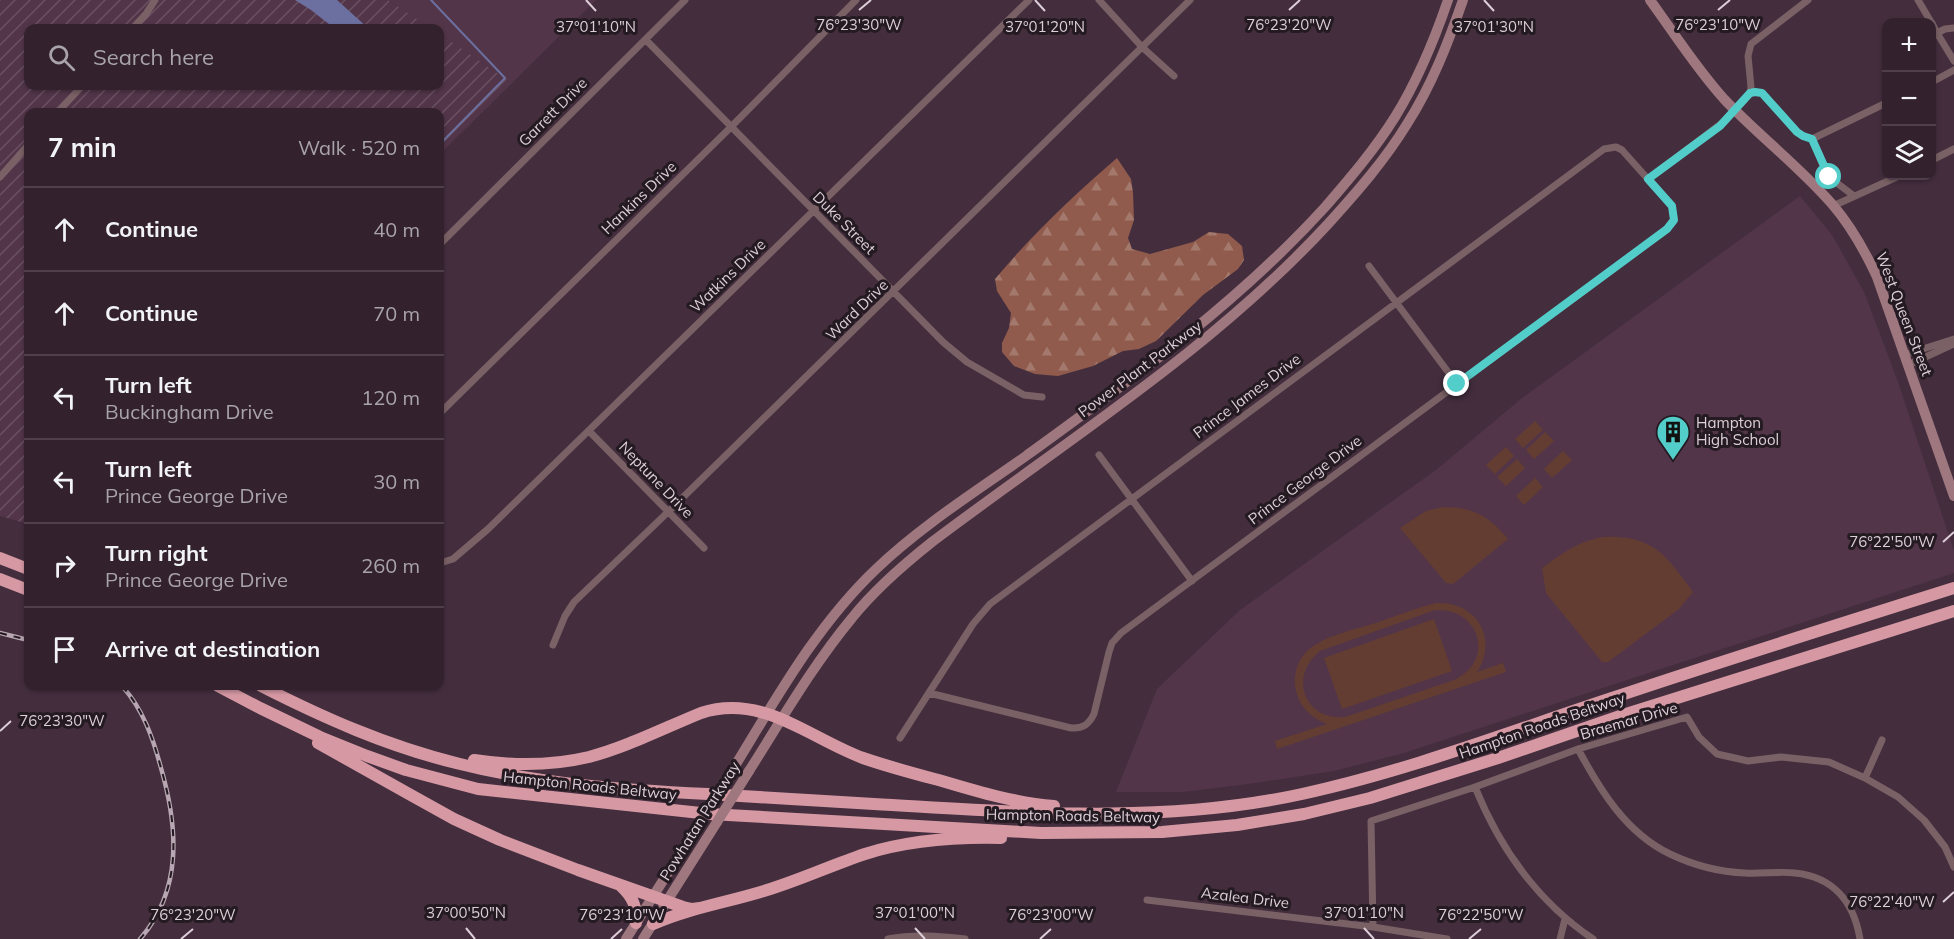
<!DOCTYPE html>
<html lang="en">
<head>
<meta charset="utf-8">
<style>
	:root { --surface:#33222e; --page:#3e2f3a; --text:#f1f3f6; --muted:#a9a4aa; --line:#4e3f4a }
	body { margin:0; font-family:Mulish,sans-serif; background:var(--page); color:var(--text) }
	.controls { position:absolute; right:18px; top:18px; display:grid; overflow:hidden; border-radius:12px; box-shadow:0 2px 4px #0004 }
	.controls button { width:54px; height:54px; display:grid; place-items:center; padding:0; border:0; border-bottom:2px solid var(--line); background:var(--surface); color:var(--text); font:30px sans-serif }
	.stop { position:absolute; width:18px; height:18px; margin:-14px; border:4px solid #53cdca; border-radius:50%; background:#fff }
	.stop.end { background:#53cdca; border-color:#fff; box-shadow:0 2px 6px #0008 }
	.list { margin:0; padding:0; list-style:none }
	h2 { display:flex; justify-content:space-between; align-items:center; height:78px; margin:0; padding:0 24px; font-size:26px }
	h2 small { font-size:20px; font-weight:400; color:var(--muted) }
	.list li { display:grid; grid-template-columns:39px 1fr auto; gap:18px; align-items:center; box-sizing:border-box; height:84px; padding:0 24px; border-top:2px solid var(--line) }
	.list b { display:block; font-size:22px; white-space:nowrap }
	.list p { margin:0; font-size:20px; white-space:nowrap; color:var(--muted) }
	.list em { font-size:20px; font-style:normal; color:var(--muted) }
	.icon { flex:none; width:33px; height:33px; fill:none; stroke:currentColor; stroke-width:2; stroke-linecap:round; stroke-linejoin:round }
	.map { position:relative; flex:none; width:1954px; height:939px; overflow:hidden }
	.search { position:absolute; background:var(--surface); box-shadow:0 2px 4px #0004; left:24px; top:24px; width:420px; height:66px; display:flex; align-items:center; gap:15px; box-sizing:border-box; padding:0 21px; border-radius:12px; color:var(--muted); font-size:22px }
	.panel { position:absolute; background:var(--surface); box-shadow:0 2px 4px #0004; left:24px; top:108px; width:420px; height:582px; border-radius:12px }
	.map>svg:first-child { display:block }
</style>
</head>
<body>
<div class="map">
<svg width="1954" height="939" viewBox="0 0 1954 939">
	<defs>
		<pattern id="industrial-furrows" width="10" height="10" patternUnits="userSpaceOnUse" patternTransform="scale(1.5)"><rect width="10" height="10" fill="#523549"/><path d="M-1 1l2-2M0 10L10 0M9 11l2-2" fill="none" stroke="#6a5162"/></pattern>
		<pattern id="forest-firs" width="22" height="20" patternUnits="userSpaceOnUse" patternTransform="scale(1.5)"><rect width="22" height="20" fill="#905b4c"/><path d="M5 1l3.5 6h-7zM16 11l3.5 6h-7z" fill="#a4796d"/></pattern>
	</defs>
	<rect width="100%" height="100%" fill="#442e3e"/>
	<path fill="#523549" d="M388 0H596L512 83 440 34V28H431Z
		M1800 196 1832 235 1864 292 1898 382 1954 551V573L1404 753 1334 771 1248 784 1183 792H1116L1157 689 1240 610 1436 470 1521 399Z"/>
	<path fill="url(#industrial-furrows)" d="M0 0H388L431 28H28V86H440V34L512 83 440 154V112H28V524L0 516Z"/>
	<path fill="#643d32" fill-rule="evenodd" d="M1535 421 1543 430 1523 448 1515 439Z
		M1545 432 1554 441 1534 459 1526 450Z
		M1506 447 1514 456 1495 474 1486 465Z
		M1563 451 1572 460 1552 478 1544 469Z
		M1517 459 1525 468 1506 486 1497 477Z
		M1535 478 1543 487 1524 505 1516 496Z
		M1443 507C1473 507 1489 516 1508 539L1453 584 1446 583 1400 528 1426 511Z
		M1603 537C1653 535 1666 555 1693 592L1679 609 1608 662H1602L1546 593 1542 568C1562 554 1578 541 1603 537Z
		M1436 603C1476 601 1499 638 1477 672L1503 663 1506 672 1277 749 1275 741 1327 724C1312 718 1300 708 1296 691 1293 678 1296 663 1306 652 1322 636 1357 629 1379 622 1398 615 1417 608 1436 603ZM1435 610C1480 607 1496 661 1454 680L1345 717C1304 721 1288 676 1320 651Z
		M1434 619 1452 671 1342 709 1324 658Z"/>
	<path fill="url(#forest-firs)" d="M1117 158 1131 179 1133 193 1134 220 1128 238 1132 249 1150 254 1193 242 1209 232 1228 234 1242 246 1244 260 1238 269 1203 295 1156 341 1139 349 1123 351 1093 366 1058 376 1035 374 1014 366 1002 352V343L1009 328 1011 313 997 291 995 279C1032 235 1074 195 1117 158Z"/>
	<path fill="#6c70a0" d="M295 0H337L368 28H334L311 10Z"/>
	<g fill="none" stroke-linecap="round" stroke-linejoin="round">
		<path stroke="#6c70a0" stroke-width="2" d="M431 0 505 78 440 144"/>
		<path stroke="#7a6165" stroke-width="7" d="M1099 0 1142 47 1174 76
			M1918 0 1931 22
			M1932 23 1937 33 1945 29 1954 28
			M133 28 146 14 155 0
			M1937 33 1954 61
			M646 40 943 342 967 362 1024 395 1042 397
			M1932 82 1954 70
			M1750 93 1755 92 1762 93 1797 132 1803 136 1812 139 1886 103
			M58 112 82 86
			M1812 139 1829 177 1854 196
			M1932 160 1954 149
			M0 177 28 145
			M1648 179 1726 120 1750 93 1751 87 1748 56 1751 44 1808 0
			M1833 206 1899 176
			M440 244 685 0
			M1369 266 1457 384
			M1904 355 1954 339
			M1908 365 1954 344
			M440 413 731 127 856 0
			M589 431 704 548
			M1099 455 1192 581
			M440 563 453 559 488 529 1029 0
			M553 645 565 616 574 602 668 512 1190 0
			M900 738 973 624 990 604 1604 149 1616 147 1622 150 1672 206 1674 220 1667 229 1121 633 1112 643 1109 652 1094 714C1089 724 1083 729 1071 728L929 693
			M1578 749C1600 790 1626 833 1670 854 1693 865 1719 872 1745 873 1762 874 1779 871 1795 873 1834 877 1854 903 1860 939
			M1865 778 1882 740
			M1475 787C1500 849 1537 901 1593 939
			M1147 900 1373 927 1447 939
			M1373 927 1371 821 1475 787 1578 749 1687 717 1699 737 1717 754 1748 761 1781 757 1829 762 1865 778 1898 797 1924 820 1945 847 1954 867
			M888 939C914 934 939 936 965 939
			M1560 939 1565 919"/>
		<path stroke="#9f777e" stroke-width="10" d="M1650 0C1674 33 1696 68 1724 99 1758 135 1799 166 1832 204 1851 226 1865 251 1877 277L1954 496
			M733 769C776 699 816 626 876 569 921 526 975 492 1026 456 1132 379 1238 303 1326 206 1351 177 1375 149 1395 117 1418 80 1434 41 1448 0
			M749 771C782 719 813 665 852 618 875 589 903 565 932 542 1067 440 1213 349 1328 224 1357 192 1385 160 1407 124 1432 85 1448 43 1463 0
			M626 939 690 838
			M643 939 717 822"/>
		<path stroke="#d699a4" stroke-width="12" d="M0 558 28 569
			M0 579 28 590
			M218 686 260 708 320 737 367 756 406 770 478 789 710 814 1041 833 1162 832 1237 825 1304 814 1370 798 1498 758 1626 714 1954 611
			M261 686C324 718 387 746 456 763 538 784 623 790 708 794 763 797 819 801 874 804 1017 812 1161 825 1302 794 1408 771 1509 732 1612 698 1725 660 1840 624 1954 588
			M318 743 409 794 454 819 500 840 578 870 683 907 692 909 700 908
			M474 760C513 766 551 766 589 757 627 747 664 728 701 713 762 693 809 738 863 758 889 767 916 774 942 781 979 792 1016 803 1054 806
			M621 886C633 897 637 907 636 923
			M653 924C689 908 729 902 767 890 800 880 832 865 865 854 909 840 956 837 1001 838"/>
		<g stroke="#b8a7b3" stroke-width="4.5">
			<path id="rail" d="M0 633 28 640
				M122 686C143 709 153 738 161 768 178 827 183 890 140 939"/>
		</g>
		<use href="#rail" stroke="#241a21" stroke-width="2" stroke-dasharray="7" stroke-linecap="butt"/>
		<path stroke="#9f777e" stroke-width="10" d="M717 822 749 771
			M690 838 733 769"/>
	</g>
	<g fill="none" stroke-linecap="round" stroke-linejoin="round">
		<path stroke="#53cdca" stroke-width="8" d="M1457 384 1667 229 1674 220 1672 206 1648 179 1720 126 1750 93 1755 92 1762 93 1797 132 1803 136 1812 139 1829 177"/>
	</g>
	<path fill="none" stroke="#ddced8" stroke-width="2" d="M586 0 596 11M1035 0 1045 11M1484 0 1494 11M859 10 871 0M1289 10 1300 0M1718 10 1730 0M1943 542 1954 532M0 731 11 721M1943 902 1954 892M466 928 475 939M915 928 925 939M1364 928 1374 939M181 939 193 929M611 939 622 929M1040 939 1051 929M1469 939 1481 929"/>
	<defs>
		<g id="building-pin" transform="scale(1.725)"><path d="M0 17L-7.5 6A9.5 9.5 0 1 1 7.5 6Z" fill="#53cdca" stroke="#241a21"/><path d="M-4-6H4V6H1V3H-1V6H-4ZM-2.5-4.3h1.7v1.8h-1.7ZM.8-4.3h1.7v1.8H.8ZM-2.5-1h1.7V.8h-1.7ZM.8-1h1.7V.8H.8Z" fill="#111"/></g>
	</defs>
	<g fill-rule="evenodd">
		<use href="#building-pin" x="1673" y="432"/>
	</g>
	<g text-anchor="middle" stroke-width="6" stroke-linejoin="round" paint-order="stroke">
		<g font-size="15" fill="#ddced8" stroke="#241a21">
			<text transform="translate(553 112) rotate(-45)" y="5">Garrett Drive</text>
			<text transform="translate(639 198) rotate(-44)" y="5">Hankins Drive</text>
			<text transform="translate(844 223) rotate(45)" y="5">Duke Street</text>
			<text transform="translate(728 276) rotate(-44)" y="5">Watkins Drive</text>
			<text transform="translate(857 310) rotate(-44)" y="5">Ward Drive</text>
			<text transform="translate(1904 314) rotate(69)" y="5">West Queen Street</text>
			<text transform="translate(1140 369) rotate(-37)" y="5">Power Plant Parkway</text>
			<text transform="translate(1247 396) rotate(-37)" y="5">Prince James Drive</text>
			<text transform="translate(656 480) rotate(46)" y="5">Neptune Drive</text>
			<text transform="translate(1305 480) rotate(-37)" y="5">Prince George Drive</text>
			<text transform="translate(1629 721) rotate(-16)" y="5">Braemar Drive</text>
			<text transform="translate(1542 726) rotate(-19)" y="5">Hampton Roads Beltway</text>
			<text transform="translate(590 786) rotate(6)" y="5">Hampton Roads Beltway</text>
			<text transform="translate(1073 816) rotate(1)" y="5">Hampton Roads Beltway</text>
			<text transform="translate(700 821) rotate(-58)" y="5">Powhatan Parkway</text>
			<text transform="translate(1245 898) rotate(7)" y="5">Azalea Drive</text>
		</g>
		<g font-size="15" fill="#ddced8" stroke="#241a21" text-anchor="start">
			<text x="1696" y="428">Hampton<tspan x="1696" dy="17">High School</tspan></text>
		</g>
	</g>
	<g font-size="15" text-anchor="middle" fill="#ddced8" stroke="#241a21" stroke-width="6" stroke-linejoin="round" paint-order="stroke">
		<text x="859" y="30">76°23'30"W</text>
		<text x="1289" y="30">76°23'20"W</text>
		<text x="1718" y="30">76°23'10"W</text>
		<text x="596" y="32">37°01'10"N</text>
		<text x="1045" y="32">37°01'20"N</text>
		<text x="1494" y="32">37°01'30"N</text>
		<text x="1892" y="547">76°22'50"W</text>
		<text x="62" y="726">76°23'30"W</text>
		<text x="1892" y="907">76°22'40"W</text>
		<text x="466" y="918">37°00'50"N</text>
		<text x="915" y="918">37°01'00"N</text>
		<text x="1364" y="918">37°01'10"N</text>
		<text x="193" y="920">76°23'20"W</text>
		<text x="622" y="920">76°23'10"W</text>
		<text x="1051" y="920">76°23'00"W</text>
		<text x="1481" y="920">76°22'50"W</text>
	</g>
</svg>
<div class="controls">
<button>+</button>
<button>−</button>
<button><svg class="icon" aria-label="layers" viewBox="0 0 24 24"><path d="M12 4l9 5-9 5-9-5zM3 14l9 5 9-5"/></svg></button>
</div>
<div class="stop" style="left:1829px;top:177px"></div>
<div class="stop end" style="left:1457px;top:384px"></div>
<div class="search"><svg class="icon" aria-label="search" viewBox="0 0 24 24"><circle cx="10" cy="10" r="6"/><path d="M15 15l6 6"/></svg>Search here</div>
<section class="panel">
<h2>7 min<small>Walk · 520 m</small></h2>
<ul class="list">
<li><svg class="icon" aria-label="ahead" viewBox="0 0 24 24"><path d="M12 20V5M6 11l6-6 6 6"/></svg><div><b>Continue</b></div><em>40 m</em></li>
<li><svg class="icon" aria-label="ahead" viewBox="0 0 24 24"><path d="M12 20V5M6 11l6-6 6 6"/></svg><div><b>Continue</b></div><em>70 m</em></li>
<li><svg class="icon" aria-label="left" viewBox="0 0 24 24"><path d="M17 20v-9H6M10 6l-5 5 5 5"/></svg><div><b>Turn left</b><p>Buckingham Drive</p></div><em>120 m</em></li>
<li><svg class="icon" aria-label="left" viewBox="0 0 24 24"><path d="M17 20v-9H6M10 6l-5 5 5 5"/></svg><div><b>Turn left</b><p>Prince George Drive</p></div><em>30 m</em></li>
<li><svg class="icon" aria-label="right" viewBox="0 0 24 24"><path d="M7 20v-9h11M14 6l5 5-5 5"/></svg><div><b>Turn right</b><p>Prince George Drive</p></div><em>260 m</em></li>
<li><svg class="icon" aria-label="arrive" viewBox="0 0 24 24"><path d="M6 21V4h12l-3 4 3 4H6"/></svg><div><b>Arrive at destination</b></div></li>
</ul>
</section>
</div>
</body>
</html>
